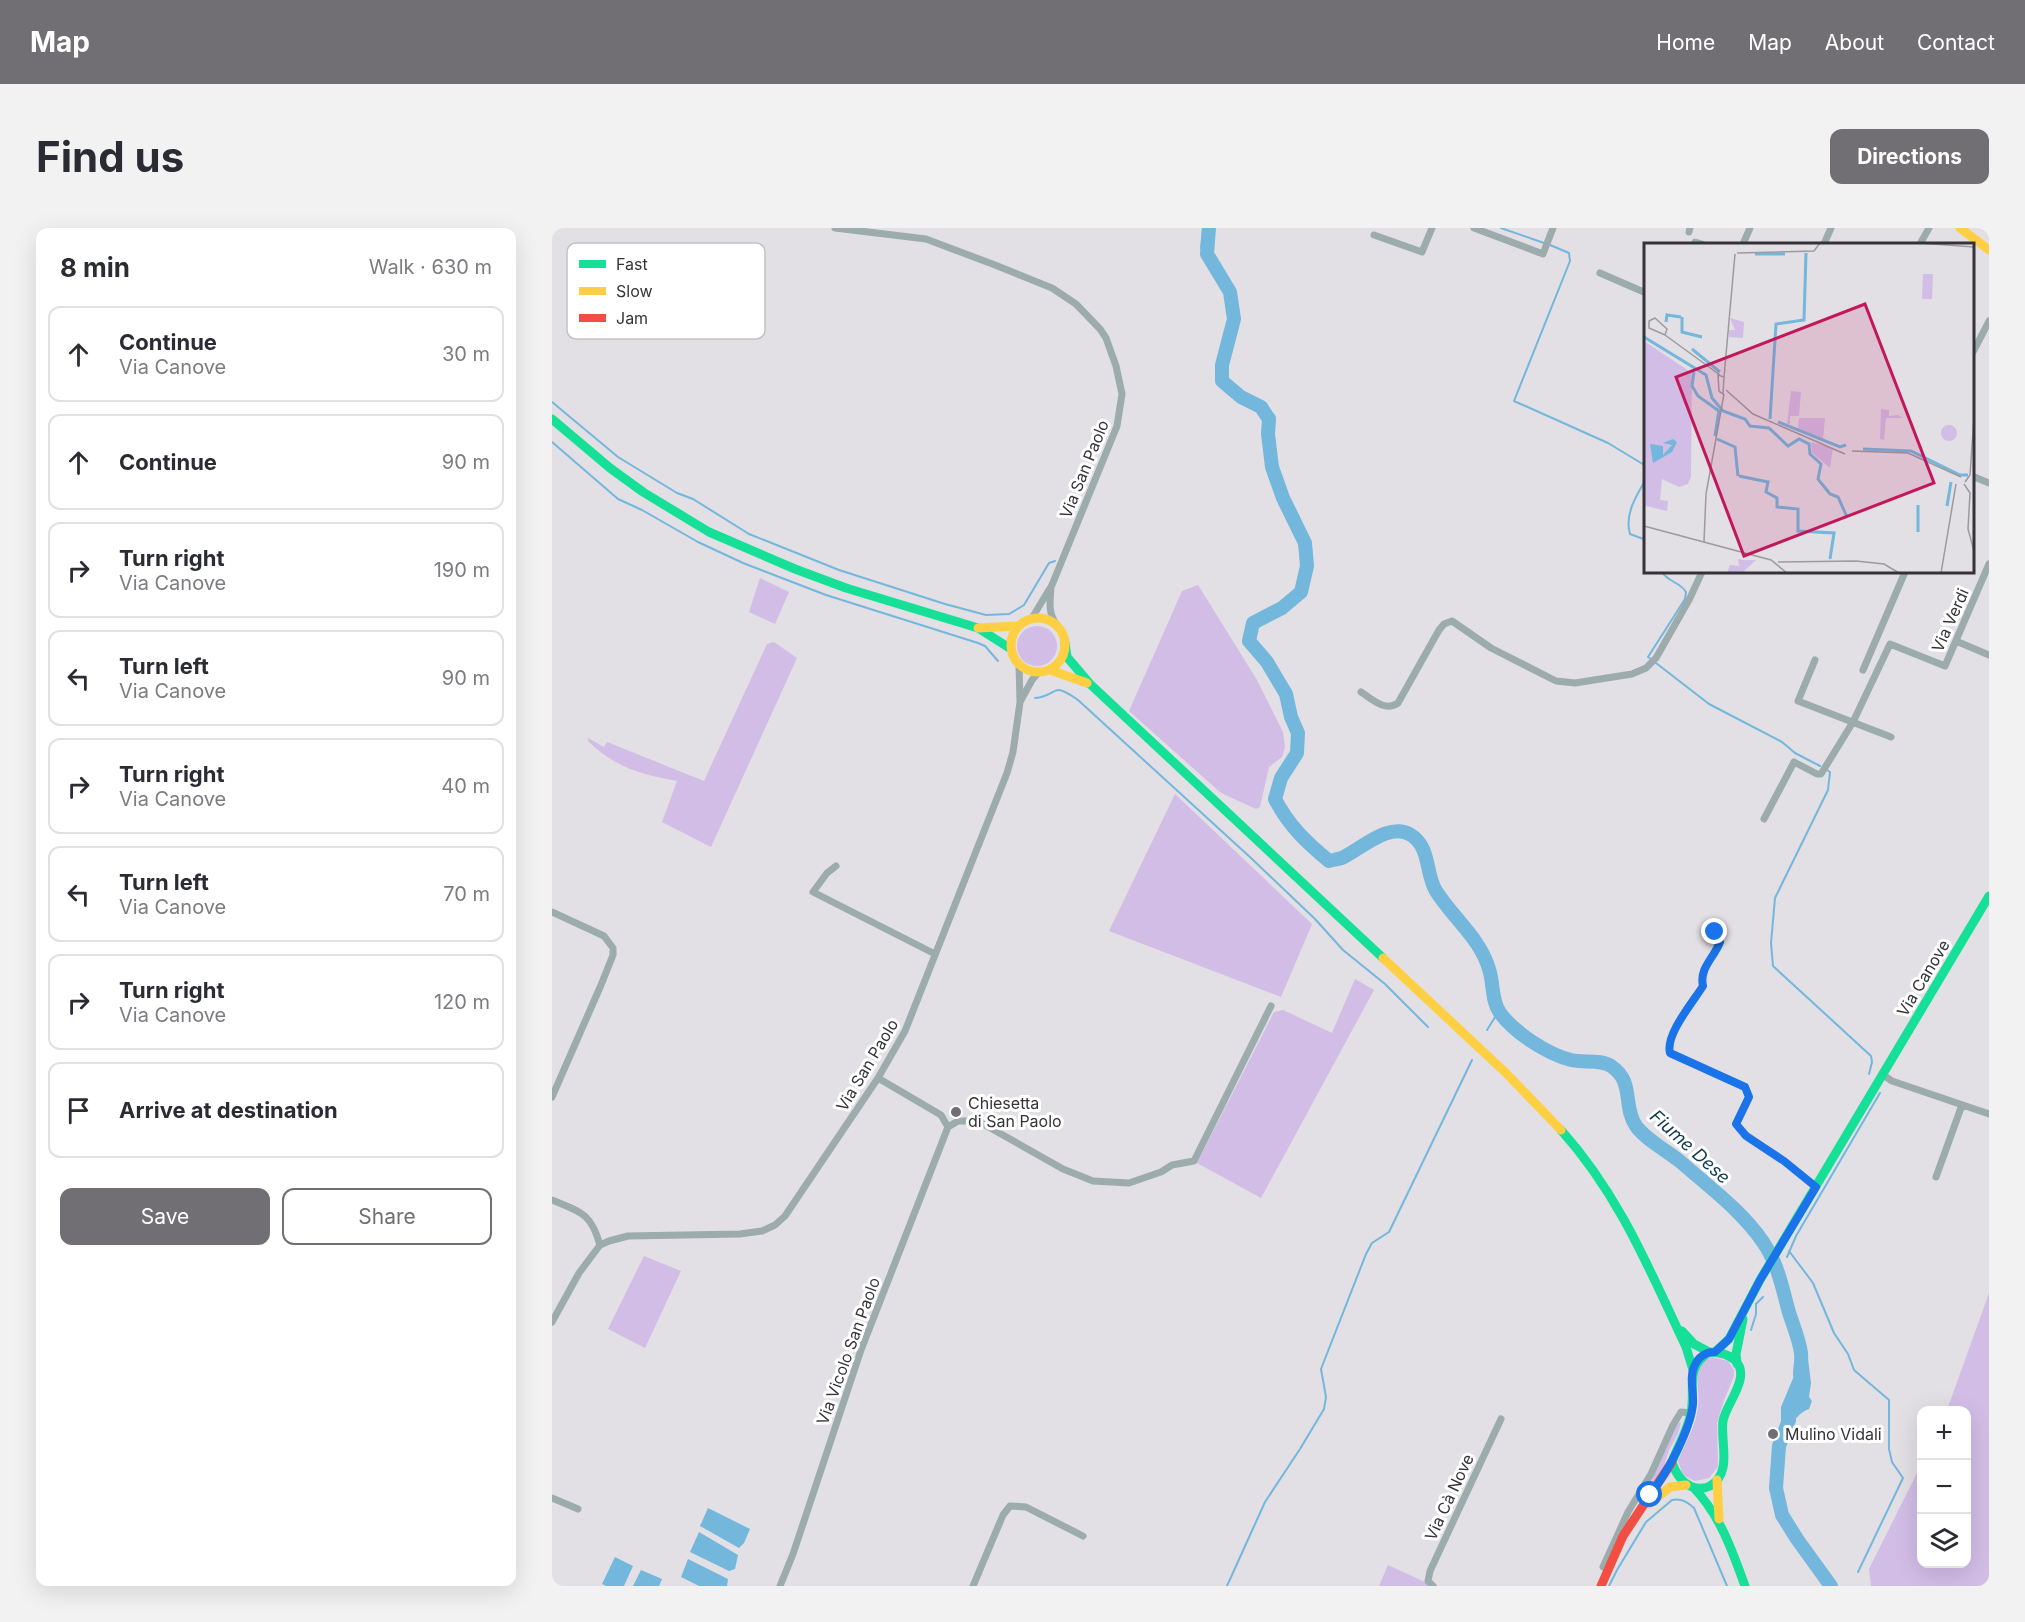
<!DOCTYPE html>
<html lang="en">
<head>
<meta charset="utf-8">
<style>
	:root { --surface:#fff; --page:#f2f2f3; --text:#2b2b33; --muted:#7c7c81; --line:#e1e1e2; --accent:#726f74 }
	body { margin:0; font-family:Inter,sans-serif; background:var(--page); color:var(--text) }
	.controls { position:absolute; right:18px; bottom:18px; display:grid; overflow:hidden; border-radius:12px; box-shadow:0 6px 24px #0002 }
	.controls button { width:54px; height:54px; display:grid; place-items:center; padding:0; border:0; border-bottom:2px solid var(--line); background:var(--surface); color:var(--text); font:30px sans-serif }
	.stop { position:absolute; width:18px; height:18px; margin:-14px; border:4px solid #1a73e8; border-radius:50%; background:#fff }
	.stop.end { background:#1a73e8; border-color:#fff; box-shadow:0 2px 6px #0008 }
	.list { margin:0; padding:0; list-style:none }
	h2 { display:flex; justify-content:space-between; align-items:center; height:78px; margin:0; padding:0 24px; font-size:26px }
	h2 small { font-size:20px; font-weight:400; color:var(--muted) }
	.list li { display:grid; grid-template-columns:39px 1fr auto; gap:18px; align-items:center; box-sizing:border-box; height:96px; margin:0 12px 12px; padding:0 12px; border:2px solid var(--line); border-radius:12px }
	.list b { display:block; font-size:22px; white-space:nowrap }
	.list p { margin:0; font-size:20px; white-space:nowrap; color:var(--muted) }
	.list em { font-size:20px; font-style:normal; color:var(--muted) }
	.actions { display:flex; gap:12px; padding:18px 24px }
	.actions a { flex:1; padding:14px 0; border:2px solid var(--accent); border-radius:12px; text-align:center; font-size:21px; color:var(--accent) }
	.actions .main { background:var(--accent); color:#fff }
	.icon { flex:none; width:33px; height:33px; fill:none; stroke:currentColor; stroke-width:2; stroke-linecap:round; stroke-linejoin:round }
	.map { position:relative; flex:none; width:1437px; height:1358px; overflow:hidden; border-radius:12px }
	header { display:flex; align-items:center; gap:36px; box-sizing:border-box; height:84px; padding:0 30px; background:var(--accent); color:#fff }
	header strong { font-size:28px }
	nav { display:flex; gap:33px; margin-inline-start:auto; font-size:21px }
	.intro { display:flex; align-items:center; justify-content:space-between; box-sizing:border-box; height:144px; padding:0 36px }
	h1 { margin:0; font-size:42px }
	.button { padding:15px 27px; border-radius:12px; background:var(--accent); color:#fff; font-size:21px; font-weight:700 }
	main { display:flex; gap:36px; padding:0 36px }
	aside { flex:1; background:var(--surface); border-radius:12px; box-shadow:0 6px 24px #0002 }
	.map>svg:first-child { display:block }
</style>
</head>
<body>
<header>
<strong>Map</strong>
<nav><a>Home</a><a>Map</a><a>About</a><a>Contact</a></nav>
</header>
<div class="intro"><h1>Find us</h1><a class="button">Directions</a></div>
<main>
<aside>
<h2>8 min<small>Walk · 630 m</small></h2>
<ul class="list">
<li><svg class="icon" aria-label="ahead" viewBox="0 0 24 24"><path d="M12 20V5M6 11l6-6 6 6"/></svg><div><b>Continue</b><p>Via Canove</p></div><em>30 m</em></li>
<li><svg class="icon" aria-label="ahead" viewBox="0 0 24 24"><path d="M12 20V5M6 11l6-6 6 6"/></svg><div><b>Continue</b></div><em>90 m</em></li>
<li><svg class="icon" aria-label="right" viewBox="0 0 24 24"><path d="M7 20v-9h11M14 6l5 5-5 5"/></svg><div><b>Turn right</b><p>Via Canove</p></div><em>190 m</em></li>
<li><svg class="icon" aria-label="left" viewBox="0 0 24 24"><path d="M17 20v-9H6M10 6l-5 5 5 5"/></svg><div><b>Turn left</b><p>Via Canove</p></div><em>90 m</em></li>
<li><svg class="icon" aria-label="right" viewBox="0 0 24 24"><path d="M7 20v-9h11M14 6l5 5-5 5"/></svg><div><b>Turn right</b><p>Via Canove</p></div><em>40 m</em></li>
<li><svg class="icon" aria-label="left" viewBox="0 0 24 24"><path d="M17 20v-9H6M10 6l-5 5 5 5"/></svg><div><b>Turn left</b><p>Via Canove</p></div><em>70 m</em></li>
<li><svg class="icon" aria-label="right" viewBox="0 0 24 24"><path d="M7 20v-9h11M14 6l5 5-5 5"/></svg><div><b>Turn right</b><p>Via Canove</p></div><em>120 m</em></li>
<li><svg class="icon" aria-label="arrive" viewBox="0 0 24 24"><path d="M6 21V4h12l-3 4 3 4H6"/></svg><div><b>Arrive at destination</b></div></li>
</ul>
<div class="actions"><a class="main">Save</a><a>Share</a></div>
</aside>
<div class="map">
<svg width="1437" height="1358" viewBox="0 0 1437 1358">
	<rect width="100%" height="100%" fill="#e2dfe5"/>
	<path fill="#d2bde6" d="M208 350 237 364 223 396 197 384Z
		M646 357 705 452 731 504 733 519 730 529 717 539 708 579 704 581 669 565 577 483 630 363Z
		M465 418a20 20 0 1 1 40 0a20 20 0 1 1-40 0Z
		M222 414 245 430 159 619 110 594 125 553C88 546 64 540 36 513V510L52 519 55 514 152 553 215 416Z
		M623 566 760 696 729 769 557 703Z
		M803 751 822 762 709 970 645 935 722 784 731 782 780 805Z
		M92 1028 129 1043 93 1120 56 1101Z
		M1437 1065V1358H1319L1317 1341 1369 1237 1370 1336H1414V1182H1395Z
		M1160 1129 1176 1133 1182 1142V1148L1172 1172 1165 1195 1166 1239 1157 1250 1143 1253 1131 1247 1126 1233C1133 1215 1144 1199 1146 1179 1148 1167 1143 1152 1147 1141 1149 1134 1153 1131 1160 1129Z
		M1129 1194 1126 1206 1117 1222 1111 1241 1077 1291 1096 1261 1125 1195Z
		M836 1337 877 1356 881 1358H827Z"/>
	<path fill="#73b7dc" d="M650 0H662L659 18 648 21Z
		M1256 1131 1259 1155 1257 1169 1260 1173 1257 1181C1247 1184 1237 1198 1233 1208L1228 1206 1231 1197 1229 1196V1179L1242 1148V1132Z
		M156 1280 198 1301 192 1315 187 1320 148 1298Z
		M147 1304 186 1327 183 1341 177 1343 138 1324Z
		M63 1329 81 1338 72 1358H54L50 1356Z
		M136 1331 176 1351 175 1358H147L129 1349Z
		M89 1342 110 1351 107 1358H81Z"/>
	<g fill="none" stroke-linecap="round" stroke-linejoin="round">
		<path stroke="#73b7dc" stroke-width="2" d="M949 0 992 15
			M998 17 1017 25 1018 33 962 173 1056 215 1094 238
			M0 174 66 229 125 265 141 271 197 306 287 342 393 376 434 387 457 386 472 377 497 335 503 333
			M0 214 66 271 90 282 146 314 191 335 274 367 426 415 433 418 446 433
			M1094 251C1085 267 1072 286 1078 306L1094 312
			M1099 431 1096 429 1133 371 1134 364C1128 354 1116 354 1110 344
			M1104 435 1157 476 1230 514 1243 525 1268 538
			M483 470C507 468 498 452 526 472L699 630 763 691 791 722 833 756 876 799
			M1275 542 1278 544 1276 562 1223 670 1219 715 1221 738 1319 828 1320 834 1317 846
			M935 802 947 783
			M1237 1023 1261 1055 1282 1105 1296 1126 1302 1142 1337 1172V1221L1340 1234 1351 1250 1306 1344
			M1235 1029 1244 1008 1328 865
			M1199 1102 1204 1086V1076L1211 1069
			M675 1358 713 1274 748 1221 772 1181 774 1169 769 1141 814 1026 820 1015 837 1004 920 832
			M1057 1358 1065 1342 1094 1294 1120 1272C1128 1270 1136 1274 1142 1280L1175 1358"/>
		<path stroke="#73b7dc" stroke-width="14" d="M657 0 655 26 678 64 682 91 670 137V153L689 169 709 179 717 191 716 206 720 239 731 270 753 315 755 338 749 364 730 380 701 395 697 413 715 434 734 466 739 489 746 505 745 525 729 550 723 571C736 597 755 615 777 633 781 632 786 631 790 630 809 621 838 593 859 607 879 620 873 645 884 663 901 690 928 710 937 741 942 756 939 772 948 785 963 805 995 826 1019 832 1031 835 1049 831 1059 838 1083 854 1070 877 1084 898 1095 913 1116 923 1130 935 1157 959 1190 983 1211 1014 1225 1034 1230 1058 1236 1081 1240 1095 1247 1110 1249 1125 1250 1132 1248 1140 1248 1147
			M1237 1192 1227 1218 1224 1260 1230 1287 1245 1311 1279 1358"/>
		<path stroke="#9cacac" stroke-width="7" d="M283 0 374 11 443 37 500 60 524 76 548 101 554 110 564 138 570 166 565 198 500 357 480 390
			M922 0 991 26 1001 0
			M1137 4 1138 0
			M822 7 870 24 880 0
			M1143 14 1150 16
			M1191 16 1198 0
			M1272 16 1279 0
			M1368 16 1377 0
			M1048 45 1094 65
			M1420 126 1437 93
			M1420 248 1437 255
			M499 359C498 374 496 384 504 396
			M1404 413 1437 427
			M1263 432 1246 473 1339 509
			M1311 442 1353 344
			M809 464C821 472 833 484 846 475L887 402 892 396 900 393 939 420 1004 453 1023 455 1080 446 1094 440 1104 430 1137 372 1150 344
			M468 474 480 452 487 444
			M1212 591 1242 534 1265 546H1269L1301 494 1338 416 1393 438 1437 336
			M284 638 275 645 261 664 383 726
			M0 684 52 708 61 720V727L49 757 0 869
			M1163 704 1168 714C1162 730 1147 739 1151 758 1141 774 1113 807 1118 825L1193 859 1197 869 1184 896 1194 907 1232 933 1264 959
			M1331 847 1340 853 1437 886
			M326 850 389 887 396 899
			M1384 949 1410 877
			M0 972C29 984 39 985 48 1017
			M0 1094 27 1045 48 1017 57 1013 76 1008 188 1006 210 1003 223 997 233 988 326 850 353 803 455 545 461 524 468 474 467 437
			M0 1270 26 1281
			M1051 1339 1076 1284 1099 1246 1121 1197 1129 1184 1139 1185
			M228 1358 241 1326 309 1122 396 899 406 893H426L511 941 541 953 577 955 609 944 620 937 642 933 719 778
			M421 1358 451 1287 458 1278 474 1279 531 1308
			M881 1358 876 1353 878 1343 949 1191"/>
		<path stroke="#16e098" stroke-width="9" d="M0 191 58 240 91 264 157 304 243 341 294 360 426 400 459 421
			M513 415 515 429 538 456 831 730
			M1009 902C1068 968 1097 1041 1134 1119L1141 1142
			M1130 1103 1142 1116 1157 1124
			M1157 1124C1166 1124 1176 1126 1183 1132 1200 1149 1174 1175 1171 1193 1168 1214 1181 1245 1158 1258 1152 1261 1146 1261 1140 1259 1129 1254 1123 1244 1120 1234 1126 1218 1136 1201 1139 1185 1144 1159 1132 1141 1157 1124Z
			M1163 1124 1177 1111 1208 1052 1437 668
			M1185 1136 1184 1126 1191 1091
			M1141 1259C1168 1287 1180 1322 1193 1358"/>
		<path stroke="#ffcf43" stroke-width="9" d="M1408 0 1437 22
			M459 417a27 27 0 1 1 54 0a27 27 0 1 1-54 0Z
			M426 400 466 398
			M498 442 535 455
			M831 730 954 845 1009 902
			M1165 1252 1167 1291
			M1097 1276 1118 1259 1134 1257"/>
		<path stroke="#f24e42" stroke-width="9" d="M1049 1358 1071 1308 1120 1234"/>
	</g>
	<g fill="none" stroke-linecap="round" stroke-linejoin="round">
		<path stroke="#1a73e8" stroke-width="8" d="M1098 1267C1115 1245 1138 1203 1141 1176 1142 1164 1137 1150 1142 1139 1146 1129 1153 1124 1163 1124L1177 1111 1208 1052 1264 959 1232 933 1194 908 1184 896 1197 869 1193 859 1118 825C1113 807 1141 774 1151 758 1147 740 1162 730 1168 714L1163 704"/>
	</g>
	<g fill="#726f74" stroke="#fff" stroke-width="2">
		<circle cx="404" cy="884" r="6"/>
		<circle cx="1221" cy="1206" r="6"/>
	</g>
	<g text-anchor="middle" stroke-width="6" stroke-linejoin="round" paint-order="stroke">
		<g font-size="16" fill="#353337" stroke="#fff">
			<text transform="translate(532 241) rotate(-68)" y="6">Via San Paolo</text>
			<text transform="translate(1398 392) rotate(-66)" y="6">Via Verdi</text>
			<text transform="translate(1371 750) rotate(-59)" y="6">Via Canove</text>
			<text transform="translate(315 837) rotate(-59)" y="6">Via San Paolo</text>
			<text transform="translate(296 1123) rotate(-70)" y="6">Via Vicolo San Paolo</text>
			<text transform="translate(897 1269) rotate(-65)" y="6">Via Cà Nove</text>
		</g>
		<g font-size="16" fill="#353337" stroke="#fff" text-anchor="start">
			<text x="416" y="881">Chiesetta<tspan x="416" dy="18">di San Paolo</tspan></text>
			<text x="1233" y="1212">Mulino Vidali</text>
		</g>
		<g font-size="18" font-style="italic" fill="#103a4f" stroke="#fff">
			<text transform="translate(1138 919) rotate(42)" y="6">Fiume Dese</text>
		</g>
	</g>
	<g transform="translate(1092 15)">
		<rect width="330" height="330" fill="#e2dfe5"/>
		<path d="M279 31H289L288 56H278ZM86 75 100 79 99 95 85 94V87H91ZM0 98 48 130 47 234 44 241 35 244 18 236 16 257 24 258 23 268 2 263 0 268ZM147 148 157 149 155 173H146V181H143ZM237 166 245 167V173L254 172 259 175H242L240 197 236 196ZM155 175H181L179 197 154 187ZM297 190a8 8 0 1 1 16 0a8 8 0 1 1-16 0ZM167 199 189 205 186 225 168 210ZM94 316 100 317H112L98 330H83L86 322 95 323Z" fill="#d2bde6"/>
		<path d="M29 196 33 199 28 209 9 220 6 201 19 203V212L28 202 19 200Z" fill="#73b7dc"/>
		<path fill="none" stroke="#73b7dc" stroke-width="3" d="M111 11H141M38 74V89L58 94M22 79 23 72 37 74M0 94 62 132 68 155 79 168 101 176 106 183 125 185 144 203 155 196 165 201 166 211 177 221 174 236 186 251 194 254 203 274M48 106 76 129M50 129 48 143 54 153 75 168M126 176 132 81 160 77 162 10M134 179 196 204 202 202M71 193 75 167M73 196 91 204 94 233M219 206 267 208 316 232H324M95 233 124 239 122 249 133 255V264L154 266V288L190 290 186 316M303 263 307 239M274 289V262"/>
		<path fill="none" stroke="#9d9a9f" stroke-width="1.5" d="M276 0 330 4M93 10 170 8 176 0M11 75 23 86 21 92 5 85V78ZM21 92 76 132M74 132 80 134 79 151 75 148ZM80 134 91 11M82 147 109 171 201 211M208 208 264 210 317 234M321 239 326 232 330 174M320 241 326 250 324 286 330 308M0 283 127 317 143 330M60 299 62 251 80 151M134 319 212 318 240 321 255 330M297 330 312 241"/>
		<path fill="#c2185b" fill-opacity="0.15" stroke="#c2185b" stroke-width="3" d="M221 61 290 240 100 313 32 134Z"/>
		<rect width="330" height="330" fill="none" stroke="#353337" stroke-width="3"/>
	</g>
	<rect x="15" y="15" width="198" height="96" rx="9" fill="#fff" stroke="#c2c2c3" stroke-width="1.5"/>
	<rect x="27" y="32" width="27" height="8" fill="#16e098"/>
	<rect x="27" y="59" width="27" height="8" fill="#ffcf43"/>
	<rect x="27" y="86" width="27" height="8" fill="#f24e42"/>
	<g font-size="16" fill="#353337">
		<text x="64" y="42">Fast</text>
		<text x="64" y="69">Slow</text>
		<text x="64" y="96">Jam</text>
	</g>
</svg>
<div class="controls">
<button>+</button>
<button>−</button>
<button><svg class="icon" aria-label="layers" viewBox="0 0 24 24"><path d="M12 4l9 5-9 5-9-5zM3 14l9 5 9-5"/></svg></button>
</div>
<div class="stop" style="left:1098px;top:1267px"></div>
<div class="stop end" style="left:1163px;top:704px"></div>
</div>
</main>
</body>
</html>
